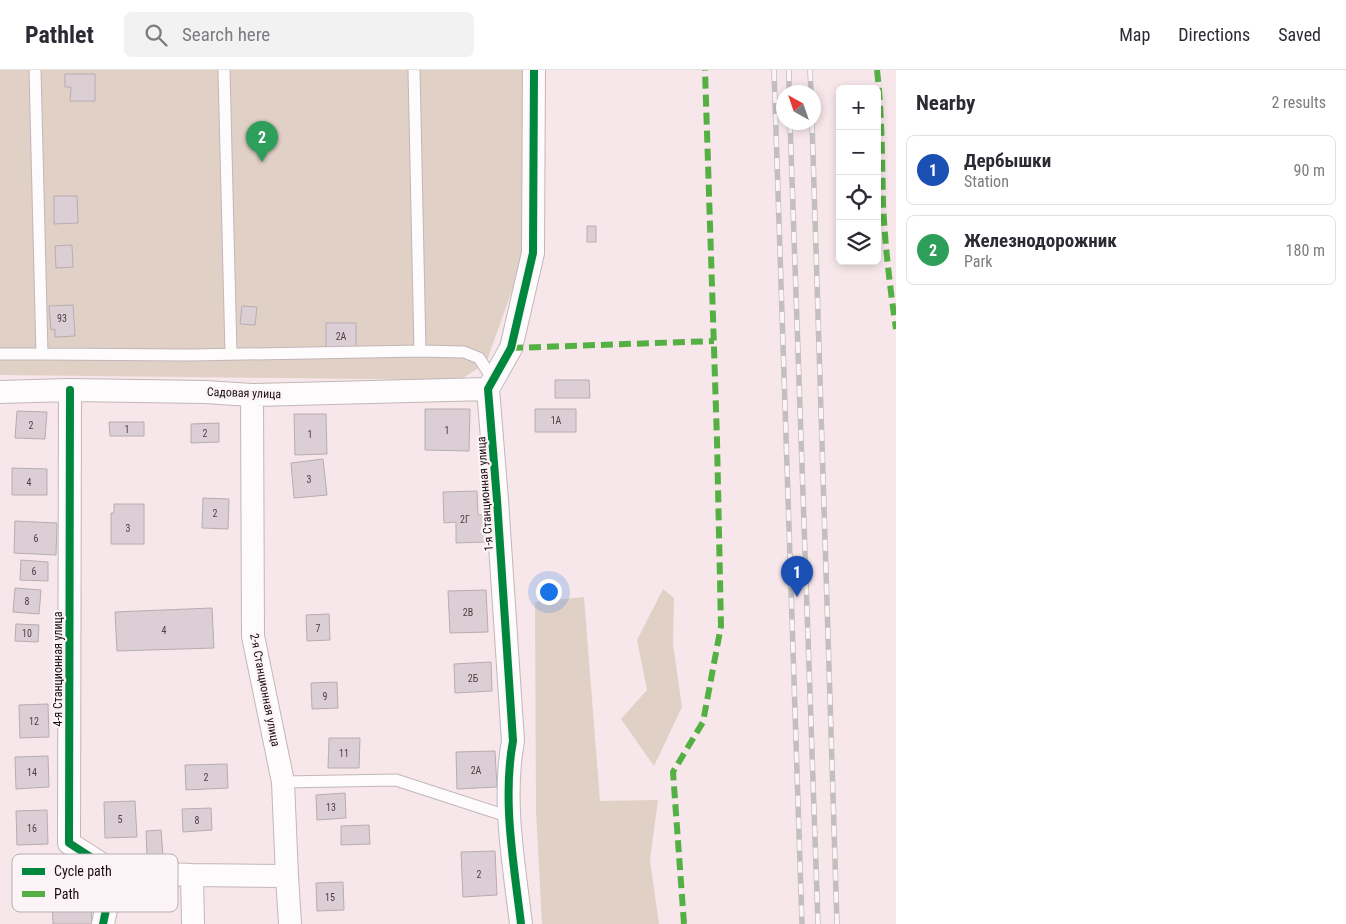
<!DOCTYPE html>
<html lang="en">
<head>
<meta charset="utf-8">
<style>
	:root { --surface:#fff; --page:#f2f2f3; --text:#2b2b33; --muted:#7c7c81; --line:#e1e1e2; --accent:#675b5d }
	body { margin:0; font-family:"Roboto Condensed",sans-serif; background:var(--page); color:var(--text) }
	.controls { position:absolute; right:15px; top:15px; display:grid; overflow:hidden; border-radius:8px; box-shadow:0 2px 8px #0003 }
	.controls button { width:45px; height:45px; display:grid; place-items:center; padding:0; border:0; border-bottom:1px solid var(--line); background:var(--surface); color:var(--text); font:25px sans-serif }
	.compass { position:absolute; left:776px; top:15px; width:45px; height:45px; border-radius:50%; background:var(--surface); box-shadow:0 2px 8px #0003; rotate:320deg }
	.you { position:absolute; left:548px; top:521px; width:18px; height:18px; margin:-12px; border:4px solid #fff; border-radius:50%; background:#1a73e8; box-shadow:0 0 0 8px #1a73e833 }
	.badge { display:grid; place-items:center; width:32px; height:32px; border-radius:50%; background:var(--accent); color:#fff; font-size:16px; font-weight:700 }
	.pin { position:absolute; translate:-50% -41px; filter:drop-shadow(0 1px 2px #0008) }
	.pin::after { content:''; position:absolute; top:26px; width:18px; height:15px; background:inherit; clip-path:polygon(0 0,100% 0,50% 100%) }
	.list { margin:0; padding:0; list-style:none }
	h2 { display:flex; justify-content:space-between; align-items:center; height:65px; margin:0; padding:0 20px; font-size:21px }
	h2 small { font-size:16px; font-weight:400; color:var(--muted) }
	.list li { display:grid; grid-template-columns:32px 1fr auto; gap:15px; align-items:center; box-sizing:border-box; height:70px; margin:0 10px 10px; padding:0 10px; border:1px solid var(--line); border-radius:8px }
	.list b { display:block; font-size:19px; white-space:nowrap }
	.list p { margin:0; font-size:16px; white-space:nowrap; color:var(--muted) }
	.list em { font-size:16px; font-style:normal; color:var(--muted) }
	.icon { flex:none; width:28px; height:28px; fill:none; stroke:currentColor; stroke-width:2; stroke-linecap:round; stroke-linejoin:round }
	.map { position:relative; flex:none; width:896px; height:854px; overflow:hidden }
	header { display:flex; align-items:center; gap:30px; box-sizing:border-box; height:70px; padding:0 25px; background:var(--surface); border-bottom:1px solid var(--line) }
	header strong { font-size:24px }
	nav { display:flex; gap:28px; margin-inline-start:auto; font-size:18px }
	.search { width:350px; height:45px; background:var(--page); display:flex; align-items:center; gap:12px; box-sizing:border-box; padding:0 18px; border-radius:8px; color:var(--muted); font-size:19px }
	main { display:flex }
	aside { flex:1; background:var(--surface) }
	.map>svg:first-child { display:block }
</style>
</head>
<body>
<header>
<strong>Pathlet</strong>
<div class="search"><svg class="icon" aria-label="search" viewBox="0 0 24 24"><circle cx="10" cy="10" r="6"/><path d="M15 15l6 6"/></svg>Search here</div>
<nav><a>Map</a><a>Directions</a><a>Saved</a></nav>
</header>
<main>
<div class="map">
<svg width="896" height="854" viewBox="0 0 896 854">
	<rect width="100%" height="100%" fill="#f7e7ea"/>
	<path fill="#e1d0c6" d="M0 0H525V184L486 293 460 310 0 305Z
		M663 519 674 528 673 574 682 637 654 696 621 649 647 620 637 570Z
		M584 527 600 731 658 730 650 790 659 854H542L536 740 535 532Z"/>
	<path fill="#dbcfd5" stroke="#b8acb1" d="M65 4H95V31H70L71 17H65Z
		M54 126H77L78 153 54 154Z
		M587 156H596V172H587Z
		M72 175 73 197 56 198 55 176Z
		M73 235 75 266 55 267V259L51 260 49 236Z
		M242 236 257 237 255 255 240 254Z
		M326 253H356V279L326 278Z
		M555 310H589L590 328H555Z
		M425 339H470L469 381 425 380Z
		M535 339H576V362H535Z
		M17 341 47 342 45 369 15 368Z
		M294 344H326L327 384 295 385Z
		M109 352H144V366H110Z
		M219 353V372L191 373V354Z
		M323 389 327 425 294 428 291 393Z
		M12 398 47 399V425H12Z
		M477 421 478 445H485L486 472 456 473V452L444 453 443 422Z
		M203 428 229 429 228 459 202 458Z
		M114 434H144V474H111V443H114Z
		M15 451 57 453 56 485 14 483Z
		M21 490 48 492V511L20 510Z
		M15 518 41 520 39 544 13 542Z
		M486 520 488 562 450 563 448 521Z
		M212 538 214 578 117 581 115 542Z
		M329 544 330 570 307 571 306 545Z
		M16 554 39 555 38 572 15 571Z
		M491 592 492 621 455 623 454 594Z
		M337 612 338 638 312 639 311 613Z
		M48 634 49 667 20 668 19 635Z
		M329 668H360L359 698H328Z
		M495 681 497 717 457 719 456 682Z
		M48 686 49 717 16 719 15 687Z
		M227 694 228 718 186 720 185 695Z
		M345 723 346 748 317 750 316 725Z
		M135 731 137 767 105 768 104 732Z
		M211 738 212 760 183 762 182 739Z
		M47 740 48 774 17 775 16 741Z
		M369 755 370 774 341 775V756Z
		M161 760 163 785 147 786 146 761Z
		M495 781 497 825 463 827 461 782Z
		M90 799 92 854H53L51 801Z
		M343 812 344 840 317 841 316 813Z"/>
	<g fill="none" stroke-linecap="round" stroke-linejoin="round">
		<g stroke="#c3b6b8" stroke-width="13">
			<path id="service" d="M35 0 42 284 190 285 420 281 464 282 479 288 494 311
				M224 0 231 284
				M414 0 420 281
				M0 284H42
				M283 712 396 710 510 747"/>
		</g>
		<g stroke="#c3b6b8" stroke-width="24">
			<path id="minor" d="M70 320 69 773 114 802 103 854
				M0 322 70 320 205 322 252 325 488 319
				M252 325 253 566 283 712 287 806 290 854
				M114 802 192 805 287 806
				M192 805 193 854
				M521 854C514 795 502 730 513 671L497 430 488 319 511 278 533 183 534 0"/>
		</g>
		<use href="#service" stroke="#fefbfc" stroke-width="11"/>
		<use href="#minor" stroke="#fefbfc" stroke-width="22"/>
		<g stroke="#c3bfc0" stroke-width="5.5">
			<path id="rail" d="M774 0 802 854
				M789 0V22
				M810 0 811 22
				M790 52 818 854
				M812 52 837 854"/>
		</g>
		<use href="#rail" stroke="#fcf4f6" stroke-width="4" stroke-dasharray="11" stroke-linecap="butt"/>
		<path stroke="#55b044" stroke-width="6" stroke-dasharray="12 6" stroke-linecap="butt" d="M877 0C882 44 882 89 883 134 885 175 890 218 896 259
			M511 278 714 271
			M684 854 673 702 703 652 721 556 717 371 705 0"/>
		<g stroke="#fcf4f6" stroke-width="11">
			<path id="cycleway" d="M70 320 69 773 114 802 103 854
				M521 854C514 795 502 730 513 671L497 430 488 319 511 278 533 183 534 0"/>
		</g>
		<use href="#cycleway" stroke="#00873e" stroke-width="8"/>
	</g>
	<g text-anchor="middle" stroke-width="4.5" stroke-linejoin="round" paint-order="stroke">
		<g font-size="10" fill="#4a3f42">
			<text x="62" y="252">93</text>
			<text x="341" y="270">2А</text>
			<text x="556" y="354">1А</text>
			<text x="31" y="359">2</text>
			<text x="127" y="363">1</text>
			<text x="447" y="364">1</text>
			<text x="205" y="367">2</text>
			<text x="310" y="368">1</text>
			<text x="309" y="413">3</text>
			<text x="29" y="416">4</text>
			<text x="215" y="447">2</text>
			<text x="465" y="453">2Г</text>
			<text x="128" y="462">3</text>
			<text x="36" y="472">6</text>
			<text x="34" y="505">6</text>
			<text x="27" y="535">8</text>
			<text x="468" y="546">2В</text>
			<text x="318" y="562">7</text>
			<text x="164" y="564">4</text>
			<text x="27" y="567">10</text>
			<text x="473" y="612">2Б</text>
			<text x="325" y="630">9</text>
			<text x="34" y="655">12</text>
			<text x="344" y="687">11</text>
			<text x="476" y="704">2А</text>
			<text x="32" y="706">14</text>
			<text x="206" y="711">2</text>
			<text x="331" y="741">13</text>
			<text x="120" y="753">5</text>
			<text x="197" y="754">8</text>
			<text x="32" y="762">16</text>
			<text x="479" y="808">2</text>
			<text x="330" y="831">15</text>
		</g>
		<g font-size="12" fill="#1a0f11" stroke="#fcf4f6">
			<text transform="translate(244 323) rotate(2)" y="4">Садовая улица</text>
			<text transform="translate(485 424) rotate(-94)" y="4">1-я Станционная улица</text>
			<text transform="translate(58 599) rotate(-90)" y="4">4-я Станционная улица</text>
			<text transform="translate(265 620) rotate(79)" y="4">2-я Станционная улица</text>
		</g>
	</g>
	<rect x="12" y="784" width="166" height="58" rx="8" fill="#fcf4f6" stroke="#b8afb1" stroke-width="1"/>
	<rect x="22" y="798" width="23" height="7" fill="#00873e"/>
	<rect x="22" y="821" width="23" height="6" fill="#55b044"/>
	<g font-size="14" fill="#1a0f11">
		<text x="54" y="806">Cycle path</text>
		<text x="54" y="829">Path</text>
	</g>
</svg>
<div class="controls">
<button>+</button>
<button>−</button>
<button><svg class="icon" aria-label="locate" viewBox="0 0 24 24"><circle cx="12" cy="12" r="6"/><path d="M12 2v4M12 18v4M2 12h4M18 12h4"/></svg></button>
<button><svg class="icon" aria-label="layers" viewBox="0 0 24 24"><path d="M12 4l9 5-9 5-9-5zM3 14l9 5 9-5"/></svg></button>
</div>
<svg class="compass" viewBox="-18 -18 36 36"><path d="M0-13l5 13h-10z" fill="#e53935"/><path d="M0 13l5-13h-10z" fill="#7c7c81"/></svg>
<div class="you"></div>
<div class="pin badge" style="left:797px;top:527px;background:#1a4fb4">1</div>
<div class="pin badge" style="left:262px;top:92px;background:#2e9e5b">2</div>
</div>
<aside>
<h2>Nearby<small>2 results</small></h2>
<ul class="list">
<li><span class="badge" style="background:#1a4fb4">1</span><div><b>Дербышки</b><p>Station</p></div><em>90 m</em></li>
<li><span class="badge" style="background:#2e9e5b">2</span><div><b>Железнодорожник</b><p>Park</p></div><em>180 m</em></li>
</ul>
</aside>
</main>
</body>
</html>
